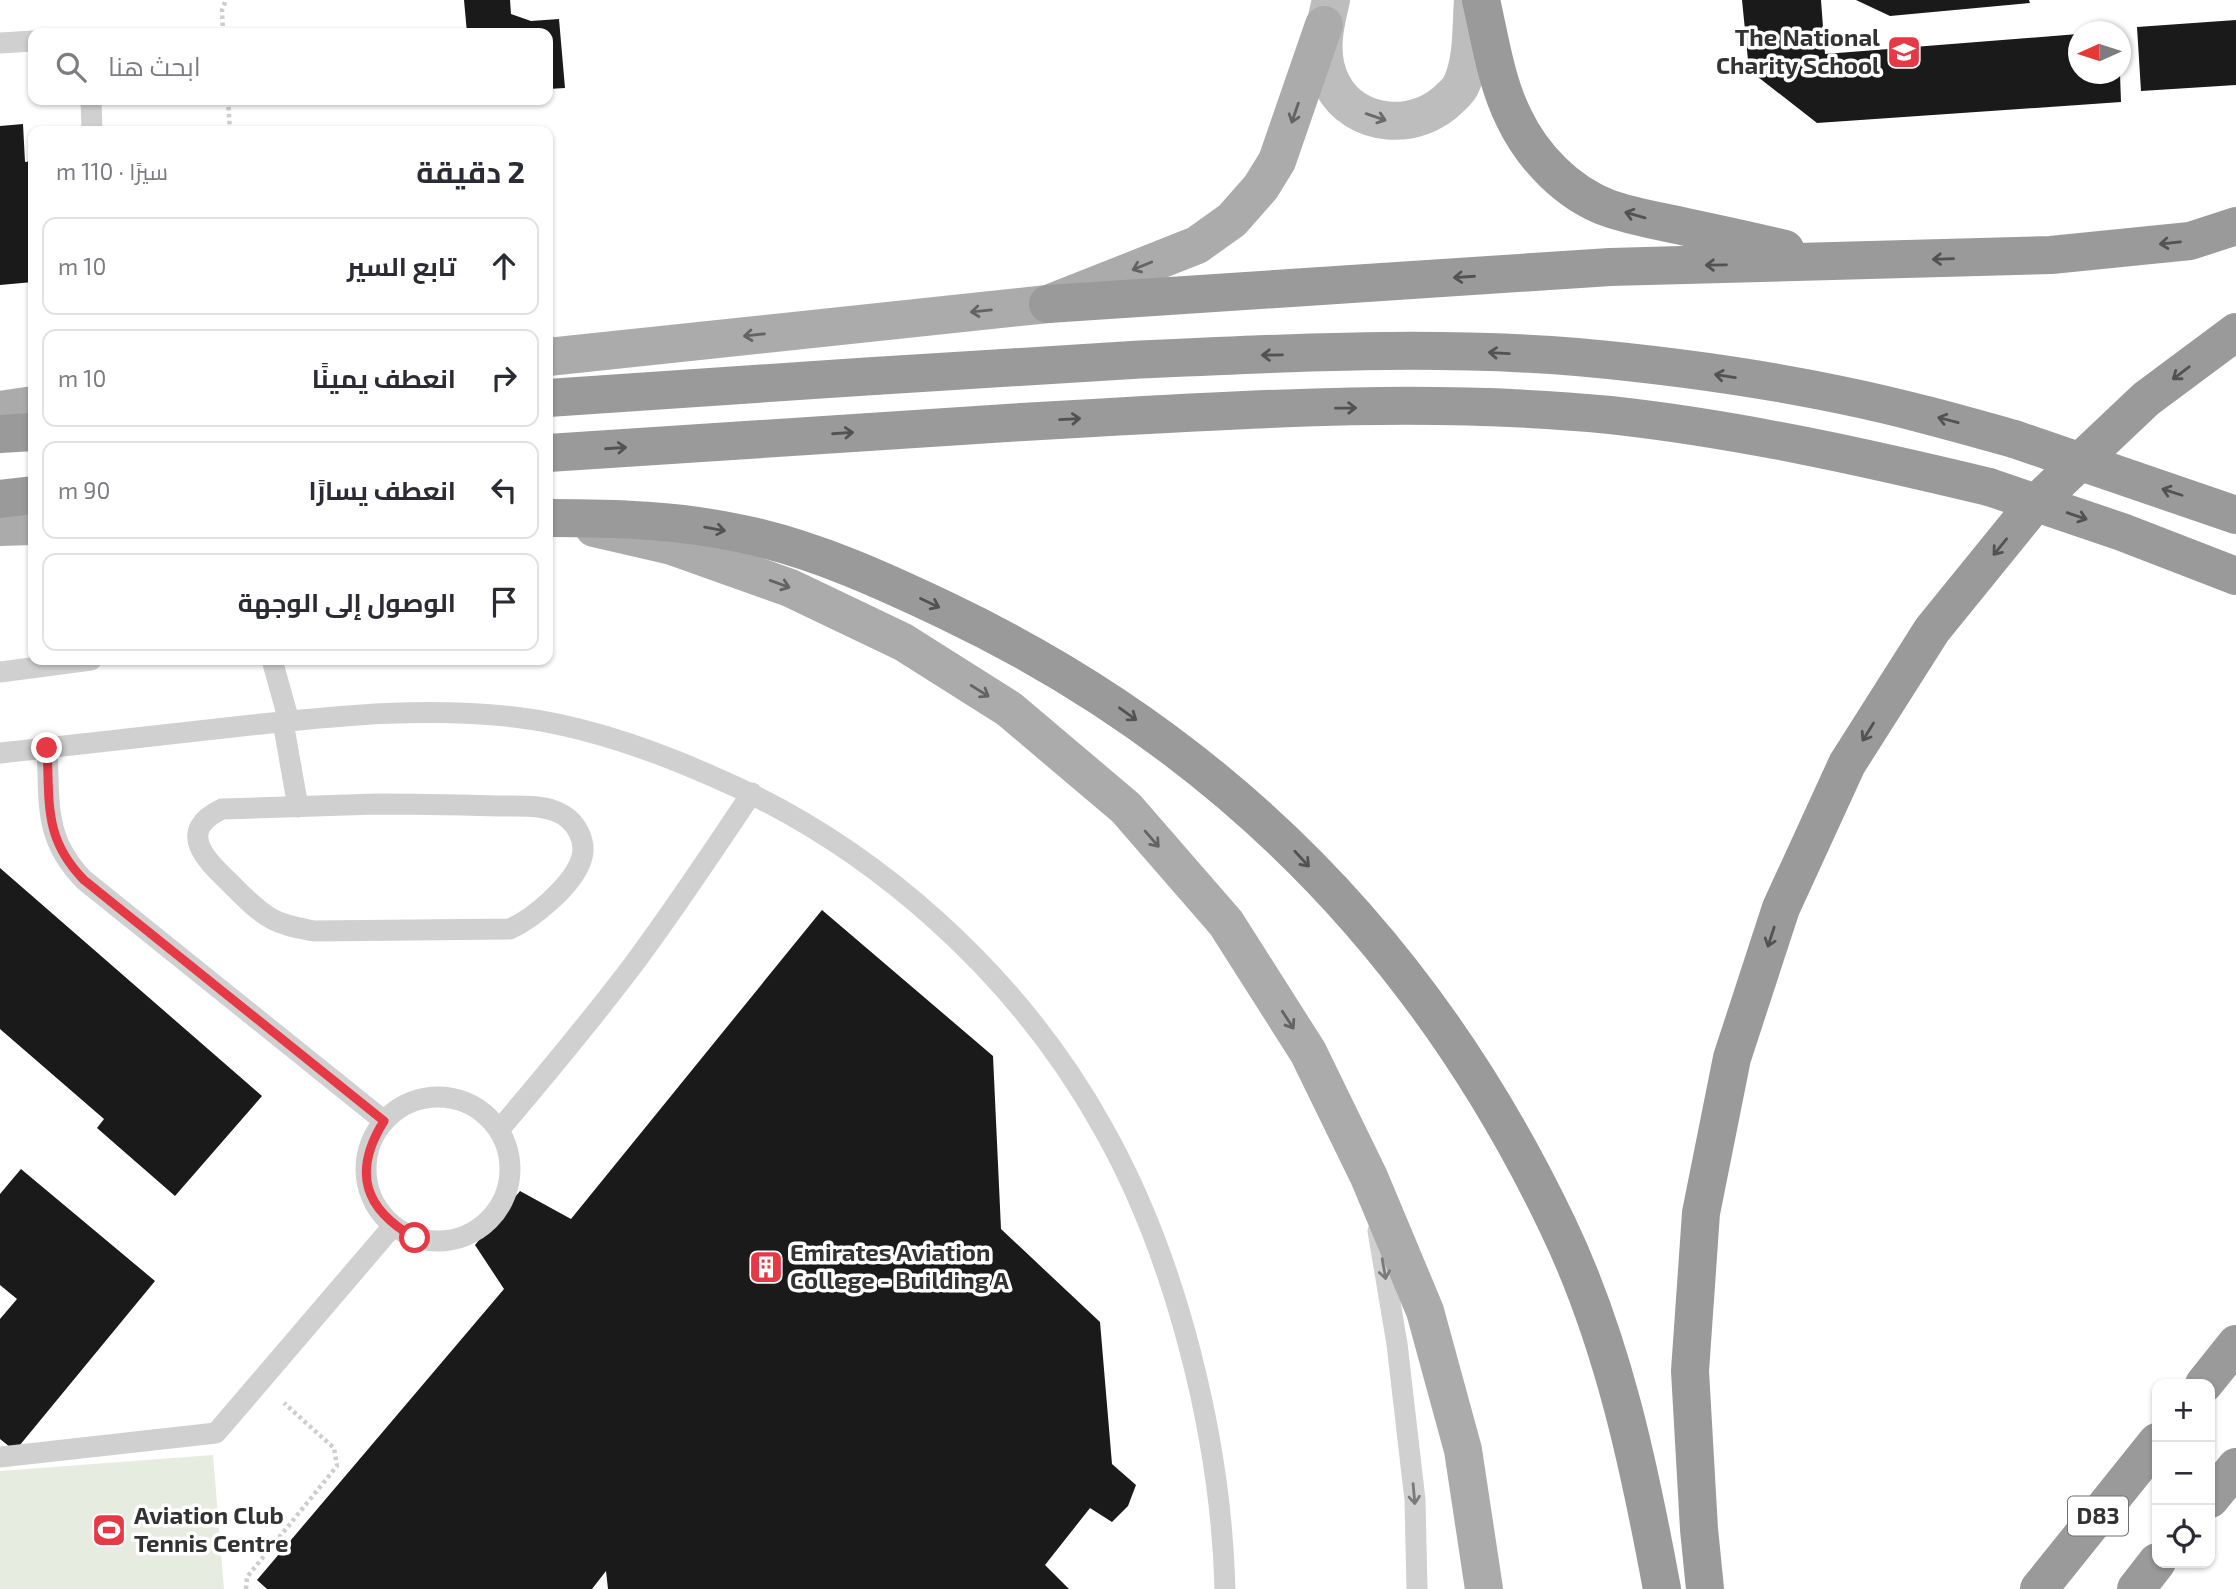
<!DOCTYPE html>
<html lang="ar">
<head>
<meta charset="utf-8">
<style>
	:root { --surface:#fff; --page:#f2f2f3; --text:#2b2b33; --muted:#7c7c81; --line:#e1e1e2 }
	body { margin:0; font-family:"Exo 2",Cairo,sans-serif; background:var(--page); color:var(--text); direction:rtl }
	.controls { position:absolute; right:21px; bottom:21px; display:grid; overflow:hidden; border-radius:14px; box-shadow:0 2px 5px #0004 }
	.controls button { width:63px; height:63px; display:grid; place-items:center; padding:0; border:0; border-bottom:2px solid var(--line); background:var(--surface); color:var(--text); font:35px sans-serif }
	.compass { position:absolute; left:2068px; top:21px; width:63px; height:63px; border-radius:50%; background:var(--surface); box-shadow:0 2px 5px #0004; rotate:267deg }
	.stop { position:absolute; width:21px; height:21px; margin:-16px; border:5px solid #e63946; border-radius:50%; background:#fff }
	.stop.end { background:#e63946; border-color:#fff; box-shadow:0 2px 7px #0008 }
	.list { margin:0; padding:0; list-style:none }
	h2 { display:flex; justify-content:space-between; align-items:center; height:91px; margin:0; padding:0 28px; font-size:30px }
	h2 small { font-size:23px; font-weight:400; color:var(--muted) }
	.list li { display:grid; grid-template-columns:46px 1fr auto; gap:21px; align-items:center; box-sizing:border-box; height:98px; margin:0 14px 14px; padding:0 14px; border:2px solid var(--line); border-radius:14px }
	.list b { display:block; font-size:26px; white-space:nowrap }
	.list em { font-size:23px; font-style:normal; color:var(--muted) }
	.icon { flex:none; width:38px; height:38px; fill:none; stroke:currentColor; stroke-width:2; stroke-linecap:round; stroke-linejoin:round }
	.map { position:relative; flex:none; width:2236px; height:1589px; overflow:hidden; direction:ltr }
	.search { position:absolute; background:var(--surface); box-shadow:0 2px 5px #0004; left:28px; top:28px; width:525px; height:77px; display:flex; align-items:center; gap:18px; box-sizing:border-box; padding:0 24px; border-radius:14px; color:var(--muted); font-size:26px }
	.panel { position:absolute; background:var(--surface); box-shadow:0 2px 5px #0004; left:28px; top:126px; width:525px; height:539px; border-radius:14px; direction:rtl }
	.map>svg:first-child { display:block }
</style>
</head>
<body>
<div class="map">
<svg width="2236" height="1589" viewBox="0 0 2236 1589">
	<rect width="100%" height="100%" fill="#fff"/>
	<path fill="#e6ecdf" d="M213 1455 224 1589H0V1471Z"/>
	<path fill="#1a1a1a" d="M464 0H510L511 14 531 21 559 19 565 88 548 89V33H467Z
		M1742 0H1821L1825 54 2078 34V74H2120L2121 102 1817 123 1749 70Z
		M1856 0H2029L2030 3 1890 16Z
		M2236 20V85L2141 91 2137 27Z
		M23 124 25 162 32 161 33 174V282L0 285V126Z
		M0 868 262 1096 175 1196 97 1128 104 1119 0 1029Z
		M822 910 993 1056 1001 1229 1100 1322 1112 1464 1136 1485 1128 1506 1112 1522 1090 1508 1045 1565 1069 1589H608L606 1571 592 1589H267L257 1580 504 1289 475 1245 520 1191 571 1219Z
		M21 1169 155 1281 15 1451 0 1439V1319L17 1299 0 1285V1194Z"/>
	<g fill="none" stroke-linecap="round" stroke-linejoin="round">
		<path stroke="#cdcdcd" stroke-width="4.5" stroke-dasharray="3.5 3.5" stroke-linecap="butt" d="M223 33 222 10 226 0
			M228 100 230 131
			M246 1589 247 1577 337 1466 334 1448 284 1403"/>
		<path stroke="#d0d0d0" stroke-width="21" d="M0 43 33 41
			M91 100 92 131
			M272 660 289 721
			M0 672 91 660
			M283 722 298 807
			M47 748C50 803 43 838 84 880L384 1121
			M0 753C87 743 174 733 261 724 345 715 429 707 514 717 583 725 651 749 714 777 875 846 1018 975 1103 1128 1177 1259 1221 1439 1225 1589
			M377 804C419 804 460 805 502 806 519 806 539 805 555 811 576 819 589 842 580 863 570 887 534 918 510 929L314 931C299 928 285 926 272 919 256 910 243 896 230 883 205 859 176 831 222 809Z
			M366 1169a72 72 0 1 1 144 0a72 72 0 1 1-144 0Z
			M499 1130C544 1077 588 1024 630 969 673 912 712 852 752 793
			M1378 1231 1397 1344 1415 1500 1417 1589
			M0 1457 216 1433 393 1226"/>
		<path stroke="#bdbdbd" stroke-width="38" d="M1331 0C1324 28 1318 57 1332 84 1355 129 1418 132 1451 97 1454 94 1459 90 1461 85 1473 61 1471 26 1473 0"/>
		<path stroke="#ababab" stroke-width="38" d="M548 357 1048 304 1197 245 1232 220 1261 187 1277 161 1324 25
			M0 410 33 405
			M0 527 33 526
			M594 528 672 546 790 588 903 642 1009 709 1126 808 1226 923 1308 1052 1369 1177 1425 1311 1463 1450 1484 1589"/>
		<path stroke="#9a9a9a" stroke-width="38" d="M1481 0C1490 39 1496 82 1514 118 1532 156 1567 193 1608 208 1633 217 1660 221 1686 227 1719 234 1752 241 1785 249
			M1048 304 1610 267 2051 255 2190 241 2236 226
			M548 398C743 385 937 371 1132 360 1280 353 1429 345 1577 357 1665 365 1755 377 1841 395 1900 407 1957 423 2014 439
			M0 434 33 432
			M548 453C729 441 911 428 1093 418 1264 408 1439 398 1610 415 1738 429 1864 457 1989 487
			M0 499 33 495
			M550 518C615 518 679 520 743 534 814 549 882 580 947 611 1224 743 1426 949 1558 1226 1613 1341 1639 1465 1662 1589
			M2204 1384 2236 1344
			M2210 1499 2236 1467
			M1705 1589 1699 1529 1690 1371 1701 1213 1732 1058 1781 908 1847 764 1932 630 2031 508 2146 399 2236 332
			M2039 1589 2157 1442
			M2136 1589 2157 1562"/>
		<path stroke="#9a9a9a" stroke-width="38" d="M2014 439 2236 515
			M1989 487 2122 532 2236 576"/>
	</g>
	<defs><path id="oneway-shaft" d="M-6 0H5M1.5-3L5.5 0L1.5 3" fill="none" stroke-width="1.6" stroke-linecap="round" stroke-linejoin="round" transform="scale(1.75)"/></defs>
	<g stroke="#636363">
		<use href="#oneway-shaft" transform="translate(1295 113) rotate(109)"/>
		<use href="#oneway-shaft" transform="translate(1142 266) rotate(158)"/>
		<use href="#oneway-shaft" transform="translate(981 311) rotate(174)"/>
		<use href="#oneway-shaft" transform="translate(754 335) rotate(174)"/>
		<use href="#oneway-shaft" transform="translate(780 584) rotate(20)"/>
		<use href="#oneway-shaft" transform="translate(980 691) rotate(32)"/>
		<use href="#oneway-shaft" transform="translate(1152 839) rotate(49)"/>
		<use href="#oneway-shaft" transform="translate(1288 1020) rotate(57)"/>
	</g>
	<use stroke="#6a6a6a" href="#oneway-shaft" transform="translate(1376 117) rotate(19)"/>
	<g stroke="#525252">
		<use href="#oneway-shaft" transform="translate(1635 215) rotate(-164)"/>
		<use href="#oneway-shaft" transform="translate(2170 243) rotate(174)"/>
		<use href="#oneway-shaft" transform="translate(1943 259) rotate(178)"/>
		<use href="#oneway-shaft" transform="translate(1716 265) rotate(179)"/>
		<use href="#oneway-shaft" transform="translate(1464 277) rotate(176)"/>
		<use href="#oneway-shaft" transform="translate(1499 353) rotate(-177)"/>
		<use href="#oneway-shaft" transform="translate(1272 355) rotate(179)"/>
		<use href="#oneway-shaft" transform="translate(2181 373) rotate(143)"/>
		<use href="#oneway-shaft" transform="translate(1725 376) rotate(-171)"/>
		<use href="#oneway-shaft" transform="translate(1346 408) rotate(-1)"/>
		<use href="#oneway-shaft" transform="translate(1070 419) rotate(-3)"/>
		<use href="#oneway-shaft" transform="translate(1948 420) rotate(-165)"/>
		<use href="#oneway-shaft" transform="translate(843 433) rotate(-4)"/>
		<use href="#oneway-shaft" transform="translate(616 448) rotate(-4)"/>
		<use href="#oneway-shaft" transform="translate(2172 492) rotate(-162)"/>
		<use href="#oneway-shaft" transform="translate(2077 516) rotate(19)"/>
		<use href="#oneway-shaft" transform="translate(715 529) rotate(10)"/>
		<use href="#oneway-shaft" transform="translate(2000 547) rotate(129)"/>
		<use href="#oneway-shaft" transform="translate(930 603) rotate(25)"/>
		<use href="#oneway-shaft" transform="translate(1128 714) rotate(36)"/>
		<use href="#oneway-shaft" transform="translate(1868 732) rotate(122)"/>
		<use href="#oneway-shaft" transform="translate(1302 859) rotate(47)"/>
		<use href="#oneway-shaft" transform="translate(1771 937) rotate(108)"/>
	</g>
	<g stroke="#7a7a7a">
		<use href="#oneway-shaft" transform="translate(1384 1269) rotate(80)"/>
		<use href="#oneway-shaft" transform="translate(1414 1494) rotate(85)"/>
	</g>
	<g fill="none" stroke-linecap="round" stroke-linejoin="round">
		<path stroke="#e63946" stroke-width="9" d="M47 748C50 803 43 838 84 880L384 1121C352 1172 364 1209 415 1238"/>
	</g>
	<defs>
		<g id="school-square" transform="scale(1.75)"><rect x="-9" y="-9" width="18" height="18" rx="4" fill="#e63946" stroke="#fff"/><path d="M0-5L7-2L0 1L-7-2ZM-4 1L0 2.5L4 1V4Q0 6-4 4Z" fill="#fff"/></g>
		<g id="building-square" transform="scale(1.75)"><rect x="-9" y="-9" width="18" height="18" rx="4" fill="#e63946" stroke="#fff"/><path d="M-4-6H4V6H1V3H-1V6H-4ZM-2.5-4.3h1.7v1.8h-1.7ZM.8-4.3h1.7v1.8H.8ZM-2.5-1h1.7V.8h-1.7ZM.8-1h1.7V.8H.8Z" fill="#fff"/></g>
		<g id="stadium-square" transform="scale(1.75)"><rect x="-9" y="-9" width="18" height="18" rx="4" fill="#e63946" stroke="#fff"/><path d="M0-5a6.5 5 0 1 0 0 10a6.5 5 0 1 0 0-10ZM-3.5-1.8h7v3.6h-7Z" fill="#fff"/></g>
	</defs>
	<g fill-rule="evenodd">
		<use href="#school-square" x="1904" y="52"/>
		<use href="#building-square" x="766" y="1267"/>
		<use href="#stadium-square" x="109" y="1530"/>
	</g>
	<g text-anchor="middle" stroke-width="7" stroke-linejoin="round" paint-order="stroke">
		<rect fill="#fff" stroke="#707070" stroke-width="2" x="2068" y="1496.5" width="60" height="39" rx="5"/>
		<g font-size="23" font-weight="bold" fill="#333">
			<text x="2098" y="1524">D83</text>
		</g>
		<g font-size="24" font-weight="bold" fill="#333" stroke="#fff" text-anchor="start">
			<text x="1880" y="46" text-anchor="end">The National<tspan x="1880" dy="28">Charity School</tspan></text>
			<text x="790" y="1261">Emirates Aviation<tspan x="790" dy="28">College - Building A</tspan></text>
			<text x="134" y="1524">Aviation Club<tspan x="134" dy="28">Tennis Centre</tspan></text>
		</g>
	</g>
</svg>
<div class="controls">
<button>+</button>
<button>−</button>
<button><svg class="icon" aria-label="locate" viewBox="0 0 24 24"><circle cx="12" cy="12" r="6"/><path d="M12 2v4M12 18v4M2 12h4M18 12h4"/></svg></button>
</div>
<svg class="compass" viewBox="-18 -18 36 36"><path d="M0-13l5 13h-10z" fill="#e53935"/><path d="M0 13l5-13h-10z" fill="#7c7c81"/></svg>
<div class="stop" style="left:415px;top:1238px"></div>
<div class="stop end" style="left:47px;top:748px"></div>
<div class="search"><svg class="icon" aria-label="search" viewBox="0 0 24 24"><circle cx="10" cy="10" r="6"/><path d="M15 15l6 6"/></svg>ابحث هنا</div>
<section class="panel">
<h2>2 دقيقة<small>سيرًا · 110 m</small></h2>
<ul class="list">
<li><svg class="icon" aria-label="ahead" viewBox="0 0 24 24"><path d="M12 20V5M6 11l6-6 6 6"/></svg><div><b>تابع السير</b></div><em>10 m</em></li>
<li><svg class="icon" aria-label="right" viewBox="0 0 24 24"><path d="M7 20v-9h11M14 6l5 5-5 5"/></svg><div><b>انعطف يمينًا</b></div><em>10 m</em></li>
<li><svg class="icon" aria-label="left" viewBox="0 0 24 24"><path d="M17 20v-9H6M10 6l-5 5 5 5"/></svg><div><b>انعطف يسارًا</b></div><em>90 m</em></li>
<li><svg class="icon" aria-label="arrive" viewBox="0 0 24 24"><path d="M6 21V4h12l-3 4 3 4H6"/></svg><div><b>الوصول إلى الوجهة</b></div></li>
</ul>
</section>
</div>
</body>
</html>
